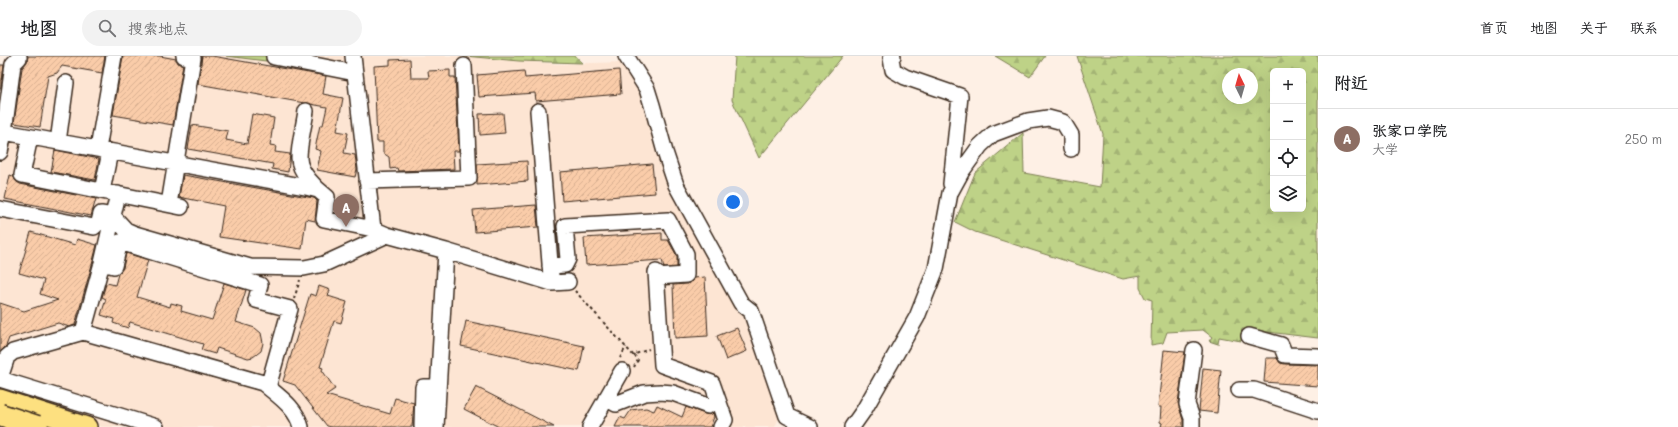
<!DOCTYPE html>
<html lang="zh">
<head>
<meta charset="utf-8">
<style>
	:root { --surface:#fff; --page:#f2f2f2; --text:#202124; --muted:#757577; --line:#e0e0e0; --accent:#111827 }
	body { margin:0; font-family:Mali,"LXGW WenKai TC",sans-serif; background:var(--page); color:var(--text) }
	.controls { position:absolute; right:12px; top:12px; display:grid; overflow:hidden; border-radius:6px; box-shadow:0 4px 16px #0002 }
	.controls button { width:36px; height:36px; display:grid; place-items:center; padding:0; border:0; border-bottom:1px solid var(--line); background:var(--surface); color:var(--text); font:20px sans-serif }
	.compass { position:absolute; left:1222px; top:12px; width:36px; height:36px; border-radius:50%; background:var(--surface); box-shadow:0 4px 16px #0002; rotate:355deg }
	.you { position:absolute; left:733px; top:146px; width:14px; height:14px; margin:-10px; border:3px solid #fff; border-radius:50%; background:#1a73e8; box-shadow:0 0 0 6px #1a73e833 }
	.badge { display:grid; place-items:center; width:26px; height:26px; border-radius:50%; background:var(--accent); color:#fff; font-size:13px; font-weight:700 }
	.pin { position:absolute; translate:-50% -33px; filter:drop-shadow(0 1px 2px #0008) }
	.pin::after { content:''; position:absolute; top:21px; width:14px; height:12px; background:inherit; clip-path:polygon(0 0,100% 0,50% 100%) }
	.list { margin:0; padding:0; list-style:none }
	h2 { display:flex; justify-content:space-between; align-items:center; height:52px; margin:0; padding:0 16px; font-size:17px }
	h2 small { font-size:13px; font-weight:400; color:var(--muted) }
	.list li { display:grid; grid-template-columns:26px 1fr auto; gap:12px; align-items:center; box-sizing:border-box; height:60px; padding:0 16px; border-top:1px solid var(--line) }
	.list b { display:block; font-size:15px; white-space:nowrap }
	.list p { margin:0; font-size:13px; white-space:nowrap; color:var(--muted) }
	.list em { font-size:13px; font-style:normal; color:var(--muted) }
	.icon { flex:none; width:22px; height:22px; fill:none; stroke:currentColor; stroke-width:2; stroke-linecap:round; stroke-linejoin:round }
	.map { position:relative; flex:none; width:1318px; height:371px; overflow:hidden }
	header { display:flex; align-items:center; gap:24px; box-sizing:border-box; height:56px; padding:0 20px; background:var(--surface); border-bottom:1px solid var(--line) }
	header strong { font-size:19px }
	nav { display:flex; gap:22px; margin-inline-start:auto; font-size:14px }
	.search { width:280px; height:36px; background:var(--page); display:flex; align-items:center; gap:10px; box-sizing:border-box; padding:0 14px; border-radius:22px; color:var(--muted); font-size:15px }
	main { display:flex }
	aside { flex:1; background:var(--surface) }
	.map>svg:first-child { display:block }
</style>
</head>
<body>
<header>
<strong>地图</strong>
<div class="search"><svg class="icon" aria-label="search" viewBox="0 0 24 24"><circle cx="10" cy="10" r="6"/><path d="M15 15l6 6"/></svg>搜索地点</div>
<nav><a>首页</a><a>地图</a><a>关于</a><a>联系</a></nav>
</header>
<main>
<div class="map">
<svg width="1318" height="371" viewBox="0 0 1318 371">
	<defs>
		<pattern id="forest-firs" width="22" height="20" patternUnits="userSpaceOnUse"><rect width="22" height="20" fill="#bed287"/><path d="M5 1l3.5 6h-7zM16 11l3.5 6h-7z" fill="#a4b474"/></pattern>
		<pattern id="building-hatch" width="6" height="6" patternUnits="userSpaceOnUse"><rect width="6" height="6" fill="#facca9"/><path d="M-1 1l2-2M0 6l6-6M5 7l2-2" fill="none" stroke="#d7af91"/></pattern>
	</defs>
	<rect width="100%" height="100%" fill="#fef0e5"/>
	<filter id="ink" filterUnits="userSpaceOnUse"><feTurbulence type="fractalNoise" baseFrequency=".025" numOctaves="2"/><feDisplacementMap in="SourceGraphic" scale="8" xChannelSelector="R" yChannelSelector="G"/><feConvolveMatrix kernelMatrix="1 2 1 2 8 2 1 2 1" color-interpolation-filters="sRGB"/></filter>
	<g filter="url(#ink)">
		<path fill="#fde5d3" d="M15 0H463L558 8 626 6 649 49 677 145 749 270 779 362 775 371H102L0 338V74Z"/>
		<path fill="url(#forest-firs)" stroke="#7c7e52" fill-rule="evenodd" d="M464 0H576L582 7 519 5Z
			M735 0H843L759 102 732 44Z
			M995 0H1045L1030 21Z
			M1077 0H1318V282L1242 273 1241 285 1219 281 1218 288 1209 285 1212 281 1203 274 1167 276 1163 287 1151 289 1152 244 1145 242 1140 232V220L1123 223 975 176 955 166 975 117 1023 77 1024 117 1100 131 1103 78ZM1273 15H1303V153H1273ZM1228 18H1252V42H1228Z"/>
		<path fill="#bed287" stroke="#7c7e52" d="M226 0H267L266 5Z"/>
		<path fill="url(#building-hatch)" stroke="#3b2a1e" d="M28 0H105L102 17 62 10 57 17 48 20 40 71 14 67 22 12 27 6Z
			M123 0H160L176 3 178 7 183 9 173 69 113 59Z
			M202 0H212L326 20 323 38 343 42 337 75 348 77 344 97 355 99 357 113 355 121 317 114 321 95 315 93 320 69H323L327 51 198 28Z
			M410 3 411 22H429L428 15 450 14V21H455L459 95H453L454 113 398 115 397 112 390 113 389 101 383 97V86H377L374 10 390 9V4Z
			M0 9H4L1 33H0Z
			M619 14 621 38 536 45 535 37 479 41 477 19 524 15 525 22Z
			M503 57 505 77 480 79 479 58Z
			M252 58 274 62 270 89 276 90 275 96 290 98 288 116 272 113 273 108 188 93 192 69 228 75 226 84 247 88Z
			M55 94 99 103 95 124 51 116Z
			M527 105 528 125 477 129V108Z
			M652 108 655 137 562 145 560 116Z
			M10 119 13 120 16 125 20 128 96 143 91 160 5 143Z
			M183 119 314 142 317 145 315 165 306 163 302 193 219 181 224 150 179 141Z
			M536 149 538 171 475 176 473 154Z
			M31 176 75 189 77 183 97 189 93 205 75 269 69 271 58 267 9 282 6 290 0 296V247L24 255 58 244 40 238 44 224 19 217Z
			M662 177V184H668L677 200V211L664 212 662 204 586 209 584 182Z
			M126 197 148 204 137 241 170 251 171 247 182 250 181 255 212 264 224 227 246 234 236 266 255 272 261 277 263 287 261 295 253 301 248 302 217 292 215 298 201 294 203 288 130 266 128 272 113 267 114 263 101 259 106 243 102 241 106 228 107 227 115 229 118 218 123 212Z
			M705 221 708 280 675 282 673 229 687 228 691 226 694 222Z
			M319 230 330 234 328 240 347 246 341 267 334 265 320 311 323 312 322 314 335 333 326 339 390 358 395 342 414 347 412 371H332L327 370 295 329 283 325 310 238 316 240Z
			M466 265 584 290 579 315 461 290Z
			M737 272 747 295 726 304 717 280Z
			M1164 294 1185 296 1178 347 1183 364V371H1161L1162 367 1160 366 1161 351H1158Z
			M1266 302H1277L1280 307 1285 308 1318 309V330L1264 326Z
			M1203 312 1221 314 1217 357 1199 355Z
			M476 331 554 371H499L464 353Z
			M657 349 682 361 686 351 705 358 713 357 714 361 710 371H615L620 361 625 363 631 354 646 352 654 355Z"/>
		<g fill="none" stroke-linecap="round" stroke-linejoin="round">
			<g stroke="#3b2a1e" stroke-width="18">
				<path id="minor" d="M353 0 373 173
					M626 0 647 33 652 49 665 96 676 129 741 247 751 255 787 360 810 371
					M893 0 891 2 893 14 905 21 960 40 951 128
					M274 1 355 17
					M306 55C304 70 299 87 299 102 299 116 316 133 327 141L324 163 373 173 387 179 446 195 552 227 568 226
					M538 55 551 220
					M4 76 13 8 19 2V0
					M30 81 22 119 181 151
					M58 86 66 27
					M98 93 114 0
					M0 96 4 76 306 131 318 134
					M367 125 469 122 464 10
					M102 135 110 96
					M169 148 193 2 184 0
					M0 153 94 171 99 166 101 158 113 160 126 174 135 178 250 211 304 212 324 208 387 179
					M102 207 114 210 120 186 260 229 256 244 290 253 268 331
					M550 210 565 209 568 203 565 170 668 164 686 198V219L657 221
					M656 216 662 309 712 327 725 364 721 371
					M83 276 102 207 118 138
					M1249 280 1281 289 1285 299 1318 300
					M0 322 7 301 13 296 83 276 263 327C278 340 296 351 301 371
					M0 323 156 371
					M1239 334H1254L1318 355
					M606 342 616 348 644 337 660 336 673 337 708 350
					M422 371 423 331H438
					M436 371 446 195
					M590 371 622 315
					M852 371 864 354 917 261 936 213 950 137 962 115 980 90 993 78 1028 65 1048 62 1063 66 1071 79V93
					M1192 371V362L1187 348 1194 294"/>
			</g>
			<g stroke="#3b2a1e" stroke-width="22">
				<path id="major" d="M0 343 87 371"/>
			</g>
			<path stroke="#3b2a1e" stroke-width="2" stroke-dasharray="3 3" stroke-linecap="butt" d="M575 235 633 299 649 293
				M294 243 300 224
				M634 299 638 304 634 311
				M620 302 626 291"/>
			<use href="#minor" stroke="#fff" stroke-width="15"/>
			<use href="#major" stroke="#fde080" stroke-width="19"/>
			<g stroke="#3b2a1e" stroke-width="25" stroke-linecap="butt">
				<path id="highway-bridge" d="M0 359 37 371"/>
			</g>
			<use href="#highway-bridge" stroke="#fde080" stroke-width="22"/>
		</g>
	</g>
</svg>
<div class="controls">
<button>+</button>
<button>−</button>
<button><svg class="icon" aria-label="locate" viewBox="0 0 24 24"><circle cx="12" cy="12" r="6"/><path d="M12 2v4M12 18v4M2 12h4M18 12h4"/></svg></button>
<button><svg class="icon" aria-label="layers" viewBox="0 0 24 24"><path d="M12 4l9 5-9 5-9-5zM3 14l9 5 9-5"/></svg></button>
</div>
<svg class="compass" viewBox="-18 -18 36 36"><path d="M0-13l5 13h-10z" fill="#e53935"/><path d="M0 13l5-13h-10z" fill="#757577"/></svg>
<div class="you"></div>
<div class="pin badge" style="left:346px;top:171px;background:#8d6e63">A</div>
</div>
<aside>
<h2>附近<small></small></h2>
<ul class="list">
<li><span class="badge" style="background:#8d6e63">A</span><div><b>张家口学院</b><p>大学</p></div><em>250 m</em></li>
</ul>
</aside>
</main>
</body>
</html>
